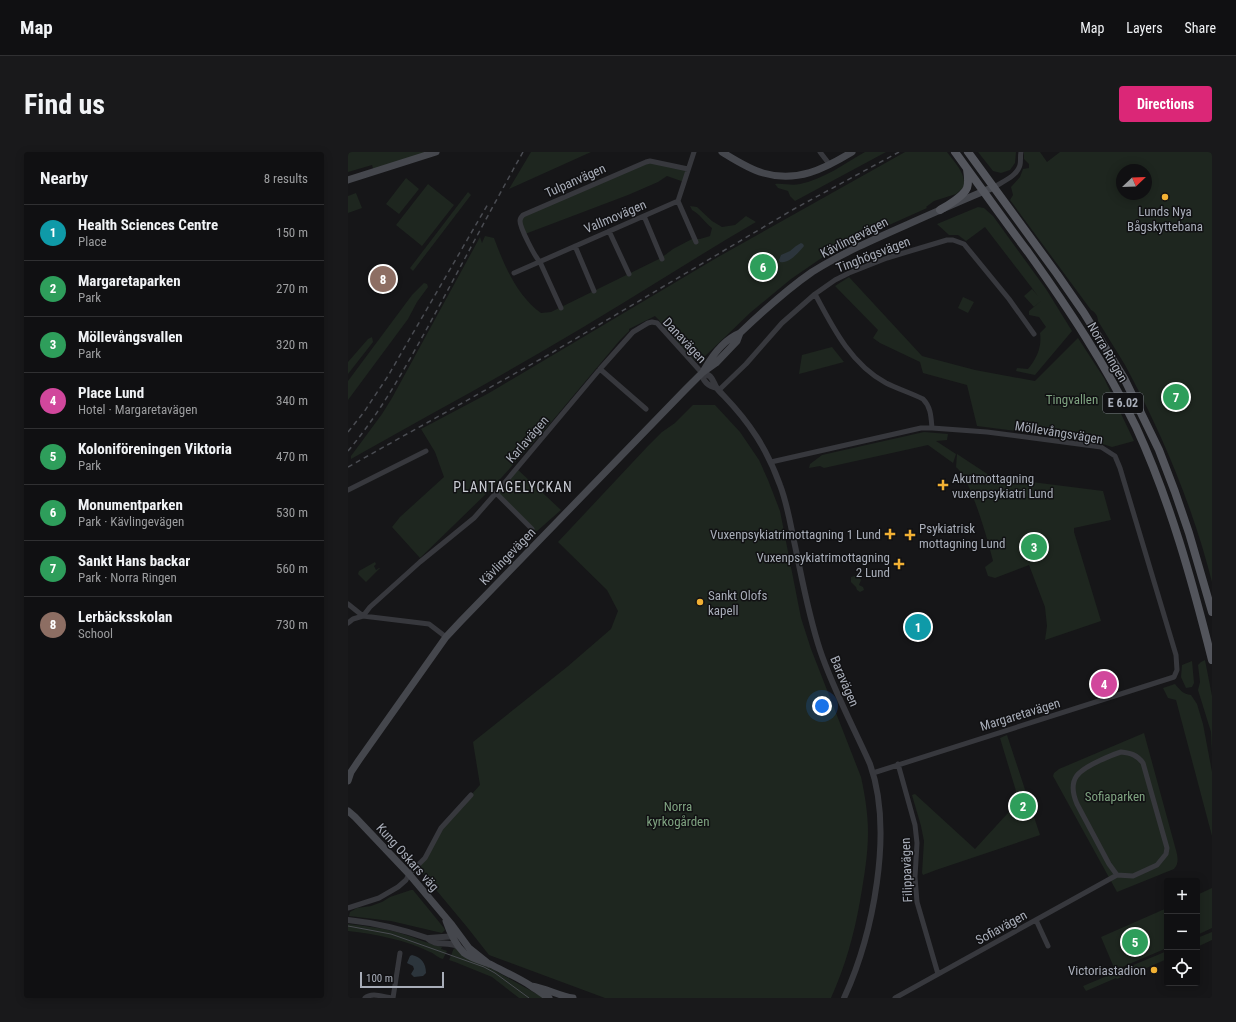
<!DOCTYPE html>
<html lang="en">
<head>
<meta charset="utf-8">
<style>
	:root { --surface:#101012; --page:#19191b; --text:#f1f3f6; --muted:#9c9d9f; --line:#303032; --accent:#db2777 }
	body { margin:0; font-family:"Roboto Condensed",sans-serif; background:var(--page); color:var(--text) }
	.controls { position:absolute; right:12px; bottom:12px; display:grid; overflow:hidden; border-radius:4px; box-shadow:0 2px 10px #0003 }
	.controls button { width:36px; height:36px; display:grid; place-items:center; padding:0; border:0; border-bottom:1px solid var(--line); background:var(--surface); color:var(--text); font:20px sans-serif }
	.compass { position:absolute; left:768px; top:12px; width:36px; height:36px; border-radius:50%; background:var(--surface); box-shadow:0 2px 10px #0003; rotate:67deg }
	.scale { position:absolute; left:12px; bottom:10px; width:84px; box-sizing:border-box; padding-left:4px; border:2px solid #a8adb8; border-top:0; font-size:11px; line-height:14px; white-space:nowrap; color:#a8adb8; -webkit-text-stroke:3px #111113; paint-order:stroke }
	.you { position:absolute; left:474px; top:554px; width:14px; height:14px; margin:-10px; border:3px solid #fff; border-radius:50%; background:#1a73e8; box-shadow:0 0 0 6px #1a73e833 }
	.badge { display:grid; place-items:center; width:26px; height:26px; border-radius:50%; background:var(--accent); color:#fff; font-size:13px; font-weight:700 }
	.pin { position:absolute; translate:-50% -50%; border:2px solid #fff; box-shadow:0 1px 4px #0006 }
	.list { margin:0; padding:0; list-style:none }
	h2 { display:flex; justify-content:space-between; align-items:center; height:52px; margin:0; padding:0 16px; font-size:17px }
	h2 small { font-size:13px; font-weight:400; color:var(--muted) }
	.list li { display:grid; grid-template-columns:26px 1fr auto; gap:12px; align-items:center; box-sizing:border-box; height:56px; padding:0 16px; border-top:1px solid var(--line) }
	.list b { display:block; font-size:15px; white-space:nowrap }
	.list p { margin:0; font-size:13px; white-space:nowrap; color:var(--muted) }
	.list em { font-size:13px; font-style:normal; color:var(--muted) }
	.icon { flex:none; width:22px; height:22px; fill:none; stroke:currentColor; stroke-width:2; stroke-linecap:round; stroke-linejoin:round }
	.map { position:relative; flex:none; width:864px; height:846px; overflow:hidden; border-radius:4px }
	header { display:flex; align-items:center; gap:24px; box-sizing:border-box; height:56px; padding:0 20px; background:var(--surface); border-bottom:1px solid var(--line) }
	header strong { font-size:19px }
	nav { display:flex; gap:22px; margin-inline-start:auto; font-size:14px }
	.intro { display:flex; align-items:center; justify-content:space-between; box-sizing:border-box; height:96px; padding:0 24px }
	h1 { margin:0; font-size:28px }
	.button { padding:10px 18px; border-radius:4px; background:var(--accent); color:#fff; font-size:14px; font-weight:700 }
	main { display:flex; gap:24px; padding:0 24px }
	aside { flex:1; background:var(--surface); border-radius:4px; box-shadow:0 2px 10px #0003 }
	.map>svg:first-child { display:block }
</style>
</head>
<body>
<header>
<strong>Map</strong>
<nav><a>Map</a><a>Layers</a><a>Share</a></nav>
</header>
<div class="intro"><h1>Find us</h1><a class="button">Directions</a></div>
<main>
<aside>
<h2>Nearby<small>8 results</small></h2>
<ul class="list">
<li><span class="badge" style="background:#0f9aa8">1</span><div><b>Health Sciences Centre</b><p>Place</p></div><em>150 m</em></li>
<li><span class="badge" style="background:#2e9e5b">2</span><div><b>Margaretaparken</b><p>Park</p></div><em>270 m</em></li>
<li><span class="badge" style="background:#2e9e5b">3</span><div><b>Möllevångsvallen</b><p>Park</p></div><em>320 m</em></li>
<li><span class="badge" style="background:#d1479c">4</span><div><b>Place Lund</b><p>Hotel · Margaretavägen</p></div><em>340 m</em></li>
<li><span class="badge" style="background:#2e9e5b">5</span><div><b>Koloniföreningen Viktoria</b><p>Park</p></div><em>470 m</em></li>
<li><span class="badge" style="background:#2e9e5b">6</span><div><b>Monumentparken</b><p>Park · Kävlingevägen</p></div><em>530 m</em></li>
<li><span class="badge" style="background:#2e9e5b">7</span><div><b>Sankt Hans backar</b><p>Park · Norra Ringen</p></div><em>560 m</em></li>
<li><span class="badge" style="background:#8d6e63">8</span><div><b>Lerbäcksskolan</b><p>School</p></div><em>730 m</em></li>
</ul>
</aside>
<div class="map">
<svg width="864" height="846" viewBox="0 0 864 846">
	<rect width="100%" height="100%" fill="#161618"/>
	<path fill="#1e261f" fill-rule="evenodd" d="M0 0H88L26 19 24 13 0 20Z
		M183 0H243L161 37Z
		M517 0H538L447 49 442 44 440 39 430 36 427 32C435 31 444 34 452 32 476 27 496 12 517 0Z
		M557 0H599C607 11 618 21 616 35L608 42 586 49 578 55 579 56 530 78 478 103 443 127 403 160 351 210 344 207 313 172 311 168 307 164 281 177V179L272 188 195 280 143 337 72 406 44 375 52 365 96 325 87 300 73 277 141 241 370 105Z
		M630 0H668L667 11 662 18 653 21 645 19Z
		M676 0H692L699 10 712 0H864V430C845 355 814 281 777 213 768 198 759 184 750 169 750 164 747 160 743 158L662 48 665 43 663 35 672 25 675 17 681 16V12L676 7ZM774 18H798V42H774Z
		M298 10 340 17 336 30 319 24 310 30 280 43 177 82 172 66Z
		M58 26 71 37 51 62 38 52Z
		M80 32 106 53 74 94 48 73Z
		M120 40 123 43 65 119 62 116Z
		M8 41 14 56 0 61V44Z
		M342 54 349 55 364 69 374 75 387 73 398 64 408 70C336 112 266 158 193 200 130 237 66 271 3 307V304L34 262 44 246 132 85 134 91 137 84 146 86C156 113 169 144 193 161L203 160 313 106 325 97 344 87H352L362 84 364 76C356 70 352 62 344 58Z
		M630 55 636 56 645 64 698 137 724 179 687 223 668 219 669 216 680 217C689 206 694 195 692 181L698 175 691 165 681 163V159L694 148 686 155 676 144 684 137 690 144 637 75 618 89 610 83H601L589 72Z
		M501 125 574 204 627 218 687 229 730 186 756 226 786 289 764 295 745 289 629 274 619 233 575 221 572 210 532 191 525 186 530 178 487 134Z
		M76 131 79 132 80 135 69 150 60 167 0 248V229L64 143Z
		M615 145 626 150 620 161 610 156Z
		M24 185 25 190 0 222V210L20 187Z
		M484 195 496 210 451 222 454 203Z
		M345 253H367L392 280 411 308 420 328 432 359 453 466 463 497 513 625C517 643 520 662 520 680 520 703 516 726 512 749 506 783 497 815 483 846H257L141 803 119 775 69 715 93 676 132 633 125 590 219 515 263 477 270 459 259 438 210 390 299 295 314 280 327 271Z
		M576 280 600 282 599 288 588 289 608 302 605 311 580 293 476 316 472 314 461 316 462 312 474 303Z
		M609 302 644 325 755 339 763 368 726 376V380L753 469 697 488 699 474 697 455 681 413 647 426 640 424 637 415 645 409C640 389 623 327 608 315Z
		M168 316 213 358 180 387 183 377 148 341Z
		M27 410 28 412 26 414 28 418 31 416H32L18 430 10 422 11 419Z
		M510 423 513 428 511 433 515 435 516 438 512 440 509 438 508 435 503 430V425Z
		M857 508 864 544V603L863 580 850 538 852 530 850 513 853 510Z
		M844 509 846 531 844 535 838 536 833 525 834 513Z
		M827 532C832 538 835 542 843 543L849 552 855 572 864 620V684L828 548 820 546 815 536Z
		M796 581 826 691C828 699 833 710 826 717L769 740 705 624 706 621 711 617Z
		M659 583 692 683 588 718 575 723 574 721 576 689 573 674 564 643 567 642 627 697 671 649 652 586Z
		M864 736V776L849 783V743Z
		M63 738H65L96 776 97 778 94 781 43 769 1 764 2 760 9 756 23 754 34 750 42 745Z
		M819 756V796L767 818 753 785Z
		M0 772C18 774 35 776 52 781 66 785 80 792 94 795L93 797 99 799 95 807C90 806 87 802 82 800 58 788 27 782 0 779Z
		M864 780V788L849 795V786Z
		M106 796 196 846H171L144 825 107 810 101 808Z
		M819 799V807L780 824 779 823 769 827 768 826 738 839 735 834Z"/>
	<path fill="#2c353c" d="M453 91 455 92 456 94C450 101 441 112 432 110L431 108 433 103 442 99 448 94Z
		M64 803C73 805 78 811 78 821L75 824 66 825 63 822 66 817 65 814 59 811 62 804Z"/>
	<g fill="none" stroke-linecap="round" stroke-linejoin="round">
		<path stroke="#37383d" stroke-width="5" d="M472 0 482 13
			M646 35C656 29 669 24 672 13 673 9 672 4 673 0
			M330 49 348 90
			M296 64 314 107
			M261 79 281 122
			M227 94 246 139
			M166 121 330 49 346 0
			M467 142C485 176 503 212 538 231 550 237 563 241 575 247 583 255 583 265 584 276
			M213 156 192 110C187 105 172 76 172 69 172 66 173 65 175 63L298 10 302 9 340 17
			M252 217 298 257
			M371 238 398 212 434 171 467 142 487 128 501 121 539 106 599 88H605L616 92 661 147 686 182
			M423 310 573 276H584L639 280 753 295 767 304 772 316 828 503 829 518 826 525 525 621
			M0 338 78 299
			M148 341 184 377
			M0 452 15 464 81 472 98 485
			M0 471 5 467 15 464 22 455 72 410 126 366 148 341 252 217 285 180 300 171 304 170 309 171 354 221
			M773 600C783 601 789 603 795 611L819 696 818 702 809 713 785 724 769 723 761 712 729 652C718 626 731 618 753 608 760 605 766 602 773 600Z
			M550 612 567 673 569 691 567 725 569 750 590 822
			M0 756 31 746 50 735 58 728 61 722 77 706 93 676 123 643
			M688 768 700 794
			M17 846C24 840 35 845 44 846
			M45 846 52 801
			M547 846 769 723"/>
		<path stroke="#37383d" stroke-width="6" d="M369 236C360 234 355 230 354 221 364 223 364 227 368 235 370 238 373 241 376 244 402 271 419 297 432 333 439 351 442 370 446 389 454 426 460 462 472 498 485 537 505 574 522 612 546 679 525 783 496 846
			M0 768C28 771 53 777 79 786 88 795 99 789 109 794
			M81 786 108 784"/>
		<path stroke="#45474d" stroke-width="7" d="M374 0C387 8 401 17 415 21 449 31 476 17 504 0
			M0 28 88 0
			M356 218C364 204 377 187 392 181 415 159 438 138 464 120 496 100 531 85 565 70 592 58 619 46 646 35
			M0 629 3 620 11 608 98 485 113 469 337 238 354 221 368 211 389 189 392 181
			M0 659 7 665 61 722 104 773 121 796 141 812
			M98 769C102 781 107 792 116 801 124 807 133 809 142 812 155 819 171 826 183 834 189 838 194 842 201 846
			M183 834C198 836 211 844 225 846"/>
		<path stroke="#53555c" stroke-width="8" d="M607 0C631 33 655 67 680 100 720 156 758 213 788 275 822 349 844 428 864 508
			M620 0 709 122 736 161 776 226 811 298 827 340 841 381 864 460
			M592 58C600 53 615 45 619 36 621 30 620 23 619 17"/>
		<path stroke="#4a4c52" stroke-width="1" d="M0 774 43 782 136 815 147 821 181 846"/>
		<path stroke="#4a4c52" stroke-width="1.5" stroke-dasharray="5 4" stroke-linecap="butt" d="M0 280 16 260 40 224 140 52
			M0 299C33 260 57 216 82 171 113 114 143 57 175 0
			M0 315 200 203 446 57 551 0"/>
	</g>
	<g fill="#f2b134" stroke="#111113" stroke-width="1.5">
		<circle cx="817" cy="45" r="4"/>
		<path d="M593 327h4v4h4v4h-4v4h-4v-4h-4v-4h4z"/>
		<path d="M540 376h4v4h4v4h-4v4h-4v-4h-4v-4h4z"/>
		<path d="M560 377h4v4h4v4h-4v4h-4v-4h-4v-4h4z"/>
		<path d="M549 406h4v4h4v4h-4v4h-4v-4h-4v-4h4z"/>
		<circle cx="352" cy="450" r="4"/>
		<circle cx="806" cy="818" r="4"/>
	</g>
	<g text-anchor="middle" stroke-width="3" stroke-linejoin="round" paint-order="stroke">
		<rect fill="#111113" stroke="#7b7e86" stroke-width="1" x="755" y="241" width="40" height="20" rx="3"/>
		<g font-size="12" font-weight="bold" fill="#a8adb8">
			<text x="775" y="255">E 6.02</text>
		</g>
		<g font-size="13" fill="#a8adb8" stroke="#111113">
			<text transform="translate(227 28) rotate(-24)" y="5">Tulpanvägen</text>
			<text transform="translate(267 64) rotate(-23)" y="5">Vallmovägen</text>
			<text transform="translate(506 85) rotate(-27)" y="5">Kävlingevägen</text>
			<text transform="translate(525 102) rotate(-21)" y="5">Tinghögsvägen</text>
			<text transform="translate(337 188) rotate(47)" y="5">Danavägen</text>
			<text transform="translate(760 200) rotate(60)" y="5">Norra Ringen</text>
			<text transform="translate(711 280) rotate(9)" y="5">Möllevångsvägen</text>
			<text transform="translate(179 287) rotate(-49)" y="5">Karlavägen</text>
			<text transform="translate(159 404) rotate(-46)" y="5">Kävlingevägen</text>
			<text transform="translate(497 529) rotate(67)" y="5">Baravägen</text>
			<text transform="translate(672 562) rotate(-17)" y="5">Margaretavägen</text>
			<text transform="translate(60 705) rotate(48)" y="5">Kung Oskars väg</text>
			<text transform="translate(558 718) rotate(-92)" y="5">Filippavägen</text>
			<text transform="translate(653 775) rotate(-29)" y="5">Sofiavägen</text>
		</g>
		<g font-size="13" fill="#a8adb8" stroke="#111113" text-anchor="start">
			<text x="817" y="64" text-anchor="middle">Lunds Nya<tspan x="817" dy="15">Bågskyttebana</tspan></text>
			<text x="604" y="331">Akutmottagning<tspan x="604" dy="15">vuxenpsykiatri Lund</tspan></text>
			<text x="571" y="381">Psykiatrisk<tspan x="571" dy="15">mottagning Lund</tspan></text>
			<text x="533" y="387" text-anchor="end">Vuxenpsykiatrimottagning 1 Lund</text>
			<text x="542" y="410" text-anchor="end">Vuxenpsykiatrimottagning<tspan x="542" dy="15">2 Lund</tspan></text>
			<text x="360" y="448">Sankt Olofs<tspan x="360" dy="15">kapell</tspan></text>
			<text x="798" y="823" text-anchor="end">Victoriastadion</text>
		</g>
		<g font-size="13" fill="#7fa381" stroke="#111113">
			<text x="724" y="252">Tingvallen</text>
			<text x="767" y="649">Sofiaparken</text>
			<text x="330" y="659">Norra<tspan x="330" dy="15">kyrkogården</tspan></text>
		</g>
		<g font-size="14" letter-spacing="1" fill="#c9ccd4" stroke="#111113">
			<text x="165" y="340">PLANTAGELYCKAN</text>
		</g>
	</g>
</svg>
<div class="controls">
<button>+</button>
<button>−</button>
<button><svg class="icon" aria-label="locate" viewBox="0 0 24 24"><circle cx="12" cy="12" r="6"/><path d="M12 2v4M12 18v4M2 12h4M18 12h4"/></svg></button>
</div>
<svg class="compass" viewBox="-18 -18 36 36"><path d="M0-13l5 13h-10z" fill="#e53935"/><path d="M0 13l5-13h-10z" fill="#9c9d9f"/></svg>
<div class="scale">100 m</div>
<div class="you"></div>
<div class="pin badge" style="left:570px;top:475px;background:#0f9aa8">1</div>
<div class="pin badge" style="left:675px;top:654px;background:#2e9e5b">2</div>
<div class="pin badge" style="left:686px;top:395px;background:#2e9e5b">3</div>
<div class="pin badge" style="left:756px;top:532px;background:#d1479c">4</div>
<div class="pin badge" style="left:787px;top:790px;background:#2e9e5b">5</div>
<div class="pin badge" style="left:415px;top:115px;background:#2e9e5b">6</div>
<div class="pin badge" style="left:828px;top:245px;background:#2e9e5b">7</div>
<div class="pin badge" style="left:35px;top:127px;background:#8d6e63">8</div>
</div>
</main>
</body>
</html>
